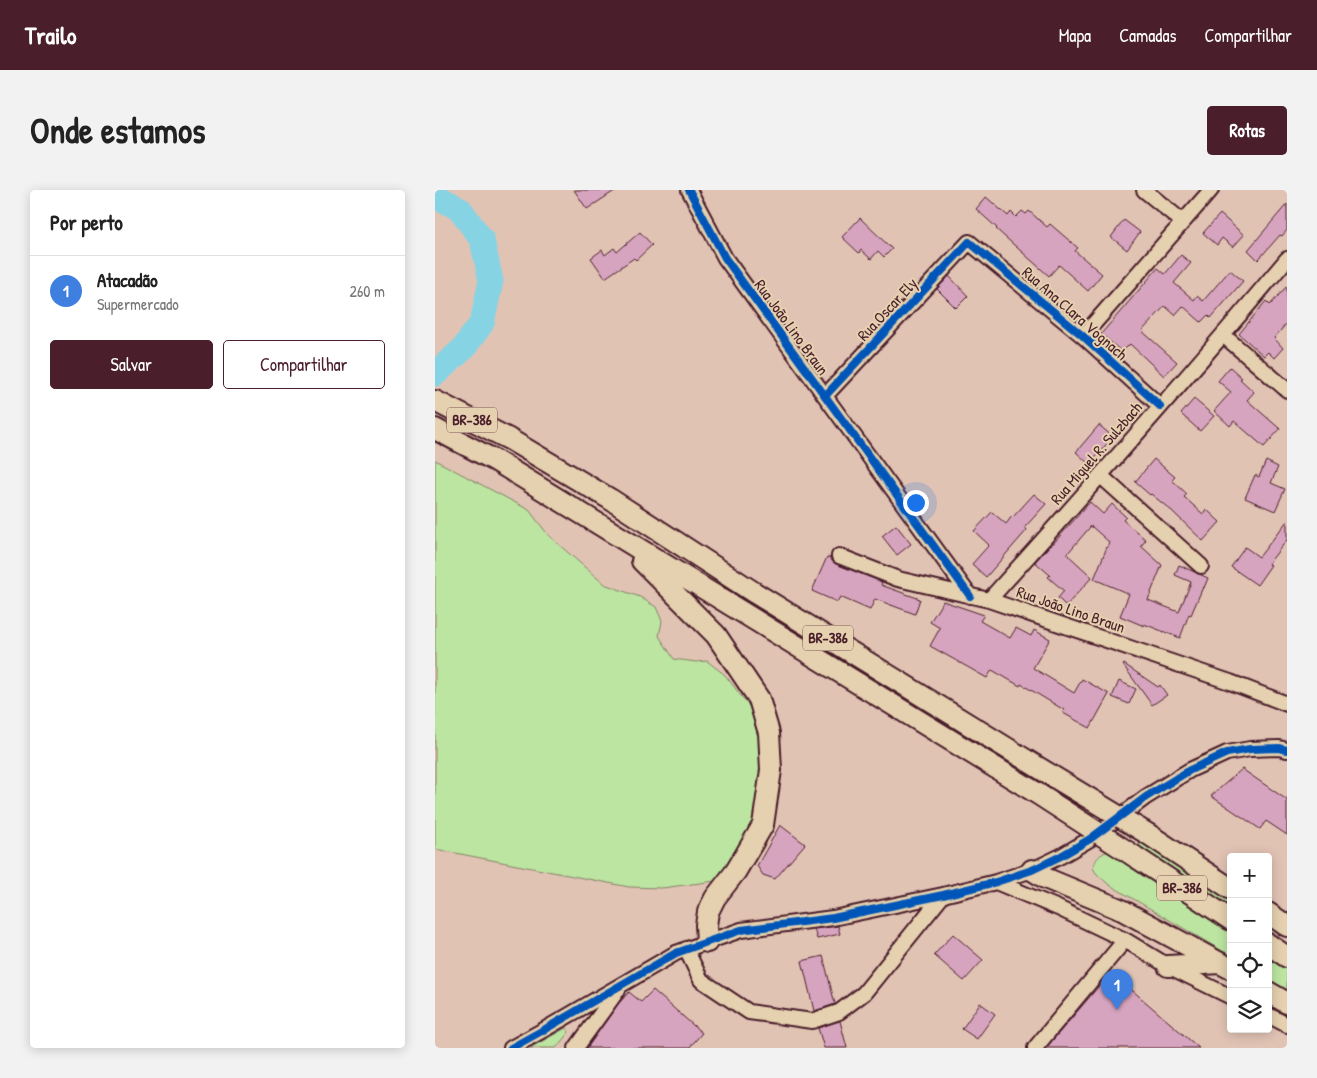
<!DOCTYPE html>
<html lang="pt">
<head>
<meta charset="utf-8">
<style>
	:root { --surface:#fff; --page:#f2f2f2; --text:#222; --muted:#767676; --line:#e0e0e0; --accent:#4a1f2b }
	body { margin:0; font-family:"Patrick Hand",sans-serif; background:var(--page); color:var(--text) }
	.controls { position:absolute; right:15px; bottom:15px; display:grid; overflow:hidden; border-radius:5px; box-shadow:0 2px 12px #0003 }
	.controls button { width:45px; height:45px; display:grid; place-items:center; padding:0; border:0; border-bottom:1px solid var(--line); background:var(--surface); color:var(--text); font:25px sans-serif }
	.you { position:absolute; left:480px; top:312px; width:18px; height:18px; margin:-12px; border:4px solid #fff; border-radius:50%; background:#1a73e8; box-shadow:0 0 0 8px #1a73e833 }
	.badge { display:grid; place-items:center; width:32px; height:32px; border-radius:50%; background:var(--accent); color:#fff; font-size:16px; font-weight:700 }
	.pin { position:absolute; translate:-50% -41px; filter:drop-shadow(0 1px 2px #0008) }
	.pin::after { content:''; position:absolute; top:26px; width:18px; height:15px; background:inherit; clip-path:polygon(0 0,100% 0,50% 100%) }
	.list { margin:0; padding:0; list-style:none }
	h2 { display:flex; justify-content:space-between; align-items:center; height:65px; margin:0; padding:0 20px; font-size:21px }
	h2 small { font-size:16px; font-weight:400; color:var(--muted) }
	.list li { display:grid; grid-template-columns:32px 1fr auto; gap:15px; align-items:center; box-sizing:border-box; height:70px; padding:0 20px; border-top:1px solid var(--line) }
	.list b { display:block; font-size:19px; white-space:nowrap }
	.list p { margin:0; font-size:16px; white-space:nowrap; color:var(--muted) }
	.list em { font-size:16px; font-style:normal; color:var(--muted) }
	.actions { display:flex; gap:10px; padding:15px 20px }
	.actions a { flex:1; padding:11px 0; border:1px solid var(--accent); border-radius:5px; text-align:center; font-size:18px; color:var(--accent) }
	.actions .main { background:var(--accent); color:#fff }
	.icon { flex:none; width:28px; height:28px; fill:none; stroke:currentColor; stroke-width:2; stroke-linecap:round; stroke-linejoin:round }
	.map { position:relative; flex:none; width:852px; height:858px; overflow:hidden; border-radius:5px }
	header { display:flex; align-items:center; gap:30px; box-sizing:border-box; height:70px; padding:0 25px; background:var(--accent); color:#fff }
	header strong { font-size:24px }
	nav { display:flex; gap:28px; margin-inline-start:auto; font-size:18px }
	.intro { display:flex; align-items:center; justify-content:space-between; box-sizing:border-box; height:120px; padding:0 30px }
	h1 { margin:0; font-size:35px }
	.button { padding:12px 22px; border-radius:5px; background:var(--accent); color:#fff; font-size:18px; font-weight:700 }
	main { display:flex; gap:30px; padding:0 30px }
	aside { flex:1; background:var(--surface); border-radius:5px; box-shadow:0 2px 12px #0003 }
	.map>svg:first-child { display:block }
</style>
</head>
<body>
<header>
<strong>Trailo</strong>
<nav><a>Mapa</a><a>Camadas</a><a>Compartilhar</a></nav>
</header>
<div class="intro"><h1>Onde estamos</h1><a class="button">Rotas</a></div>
<main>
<aside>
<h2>Por perto<small></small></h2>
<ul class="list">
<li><span class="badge" style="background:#3f7fe0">1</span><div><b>Atacadão</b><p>Supermercado</p></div><em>260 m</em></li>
</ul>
<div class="actions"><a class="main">Salvar</a><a>Compartilhar</a></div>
</aside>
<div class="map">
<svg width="852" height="858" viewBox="0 0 852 858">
	<rect width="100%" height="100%" fill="#e1c3b4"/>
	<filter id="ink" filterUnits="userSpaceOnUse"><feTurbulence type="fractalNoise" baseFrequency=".02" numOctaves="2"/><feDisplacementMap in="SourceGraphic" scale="10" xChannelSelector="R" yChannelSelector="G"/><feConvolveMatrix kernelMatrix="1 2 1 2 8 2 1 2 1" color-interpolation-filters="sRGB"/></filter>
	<g filter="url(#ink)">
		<path fill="#bce5a1" stroke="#838266" d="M0 270 94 320 114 346 169 394 205 407 221 417 227 431 224 446 239 469 261 472 272 471 290 485 317 520 328 544V571L321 622 313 642 302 660 280 691 227 698 194 697 0 659Z
			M709 651 796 707V722L703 657Z
			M673 661 796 737V766L673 694 661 683 658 678C661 668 664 665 673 661Z
			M833 762 852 775V800L833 789Z
			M131 838 134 842 121 858H95Z"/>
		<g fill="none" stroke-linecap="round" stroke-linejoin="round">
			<path stroke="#86d3e4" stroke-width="25" d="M0 6 25 19 47 50 56 91 47 133 28 159 0 184"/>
		</g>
		<path fill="#d7a4c0" stroke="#4a1f2b" d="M139 0H181L152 19Z
			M551 7 573 26 576 22 581 27 587 21 591 24 594 21 612 37 615 34 643 58 640 61 667 84 653 101 624 75 614 86 561 39 562 38 541 19Z
			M852 14V40L847 46 845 45 823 70 813 60Z
			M785 24 809 45 798 57 787 48 782 55 768 43Z
			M425 28 457 59 449 67 443 61 436 69 426 60 424 63 407 47Z
			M689 30 705 42 692 60 676 47Z
			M205 42 217 55 201 70 199 68 170 88 156 68 167 60 170 65 179 58 182 62Z
			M746 65 756 73 739 93 759 110 762 106 768 111 795 80 808 91 776 128 773 125 766 132 748 116 740 125 730 116 707 141 742 172 729 186 695 154 687 162 666 144 723 78 730 84Z
			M514 86 533 106 521 118 502 99Z
			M852 96V133L839 148 848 158 839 168 833 162 829 166 804 144 831 111 835 115Z
			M795 177 807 188 805 189 819 202 812 210 845 239 829 257 799 231 795 236 779 221 796 202 783 191Z
			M759 209 779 226 765 241 746 224Z
			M664 235 678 247 654 274 641 262Z
			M719 269 740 287 737 290 752 304 749 307 768 324 771 319 785 332 768 351 737 321 716 304 715 305 700 292Z
			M831 271 843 277 836 293 850 299 840 321 810 308 820 285 824 287Z
			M599 304 611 314 590 337 592 340 551 387 537 374 554 355 539 341 557 322 571 334 577 326 578 327Z
			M655 312 668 324 677 314 691 327 688 330 711 350 706 356 727 375 713 410 744 422 756 392 740 385 744 375 764 384 773 388 769 398 768 397 756 425 754 424 745 448 709 434V436L685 426 694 404 659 389 674 352 656 336 632 364 657 387 631 416 623 408 629 401 613 387 615 385 600 372 615 355 616 356Z
			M852 331V350L833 374 836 375 822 395 796 377 810 357 824 367Z
			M461 335 476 354 462 365 447 346Z
			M392 367 396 368 398 372 401 374 447 392 446 395 485 409 480 424 440 409 435 420 405 407 402 412 377 401Z
			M508 411 549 425 545 431 575 448 581 438 596 446 599 440 615 449 598 478 639 503 647 489 674 504 655 538 628 523 629 520 586 494 585 496 557 480 552 488 495 456 505 438 495 432Z
			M689 474 723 497 725 495 732 505 717 515 688 475Z
			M684 491 701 499 694 514 677 507Z
			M807 579 852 610V645L831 631 825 639 776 606Z
			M345 635 370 654 340 689 328 685 322 676Z
			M403 736 405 744 382 749 379 739Z
			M518 744 548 770 529 791 499 765Z
			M388 766 400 814 379 821 367 771Z
			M676 782 764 858H611Z
			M218 800 267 843 254 858H152L183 814 194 802 206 812Z
			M545 813 560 824 542 849 527 839Z
			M405 831 412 858H389L383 838Z"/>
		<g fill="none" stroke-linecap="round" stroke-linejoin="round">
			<g stroke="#4a1f2b" stroke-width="18">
				<path id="minor" d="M254 0 290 68 535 406
					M709 0 748 32
					M788 145 852 200
					M648 146 776 0
					M390 206 534 52 648 146 725 216
					M666 286 766 376
					M404 366 463 389 554 410 795 492 852 514
					M554 410C655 298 755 185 852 69
					M561 692 623 718 690 750 733 776 796 807
					M251 759 266 790 314 822 377 831 404 822 429 803 508 705
					M833 825 852 835
					M76 858 112 838 241 763 306 740 398 728 508 705 561 692 597 680 626 666 655 649 711 607 755 580 792 563 815 559 844 558 852 560
					M141 858 183 800
					M600 858 690 750"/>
			</g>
			<g stroke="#4a1f2b" stroke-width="24">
				<path id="highway" d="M0 211 74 249 175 309 320 403 614 584
					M0 239 61 271 600 602
					M207 371 281 445 324 509 334 543 336 580 328 635 301 681 280 708 273 722 271 735 272 752
					M713 644 796 699
					M699 666 796 730
					M597 680 610 688 687 720 796 779
					M833 723 852 736
					M833 754 852 767
					M733 776 786 773
					M833 802 852 813"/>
			</g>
			<use href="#minor" stroke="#e5d0af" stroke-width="14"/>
			<use href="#highway" stroke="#e5d0af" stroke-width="20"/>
			<g stroke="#4a1f2b" stroke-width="24" stroke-linecap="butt">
				<path id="highway-bridge" d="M614 584 713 644
					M600 602 699 666"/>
			</g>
			<use href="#highway-bridge" stroke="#e5d0af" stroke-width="20"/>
			<g stroke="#e5d0af" stroke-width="11">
				<path id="cycleway" d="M254 0 290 68 535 406
					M390 206 534 52 648 146 725 216
					M76 858 112 838 241 763 306 740 398 728 508 705 561 692 597 680 626 666 655 649 711 607 755 580 792 563 815 559 844 558 852 560"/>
			</g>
			<use href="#cycleway" stroke="#0057b8" stroke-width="8"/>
		</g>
	</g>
	<g text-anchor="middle" stroke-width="4" stroke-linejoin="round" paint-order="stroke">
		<g fill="#e5d0af" stroke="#785453" stroke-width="1">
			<rect x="12" y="217.5" width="50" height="25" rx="4"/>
			<rect x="368" y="435.5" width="50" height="25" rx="4"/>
			<rect x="722" y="685.5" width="50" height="25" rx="4"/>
		</g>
		<g font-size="15" font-weight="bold" fill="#4a1f2b">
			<text x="37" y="235">BR-386</text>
			<text x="393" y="453">BR-386</text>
			<text x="747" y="703">BR-386</text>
		</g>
		<g font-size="16" fill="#4a1f2b" stroke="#e5d0af">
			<text transform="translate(452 119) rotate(-47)" y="6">Rua Oscar Ely</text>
			<text transform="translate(640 123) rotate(41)" y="6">Rua Ana Clara Vognach</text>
			<text transform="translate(357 137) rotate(54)" y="6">Rua João Lino Braun</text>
			<text transform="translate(661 263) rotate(-49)" y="6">Rua Miguel R. Sulzbach</text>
			<text transform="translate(636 419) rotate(19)" y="6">Rua João Lino Braun</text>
		</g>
	</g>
</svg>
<div class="controls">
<button>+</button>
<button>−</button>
<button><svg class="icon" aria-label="locate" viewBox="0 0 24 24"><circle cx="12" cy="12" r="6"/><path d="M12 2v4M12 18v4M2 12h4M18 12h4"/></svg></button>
<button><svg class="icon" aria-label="layers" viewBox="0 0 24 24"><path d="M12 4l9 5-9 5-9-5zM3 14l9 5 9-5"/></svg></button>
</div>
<div class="you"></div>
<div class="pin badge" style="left:682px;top:820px;background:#3f7fe0">1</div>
</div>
</main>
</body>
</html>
